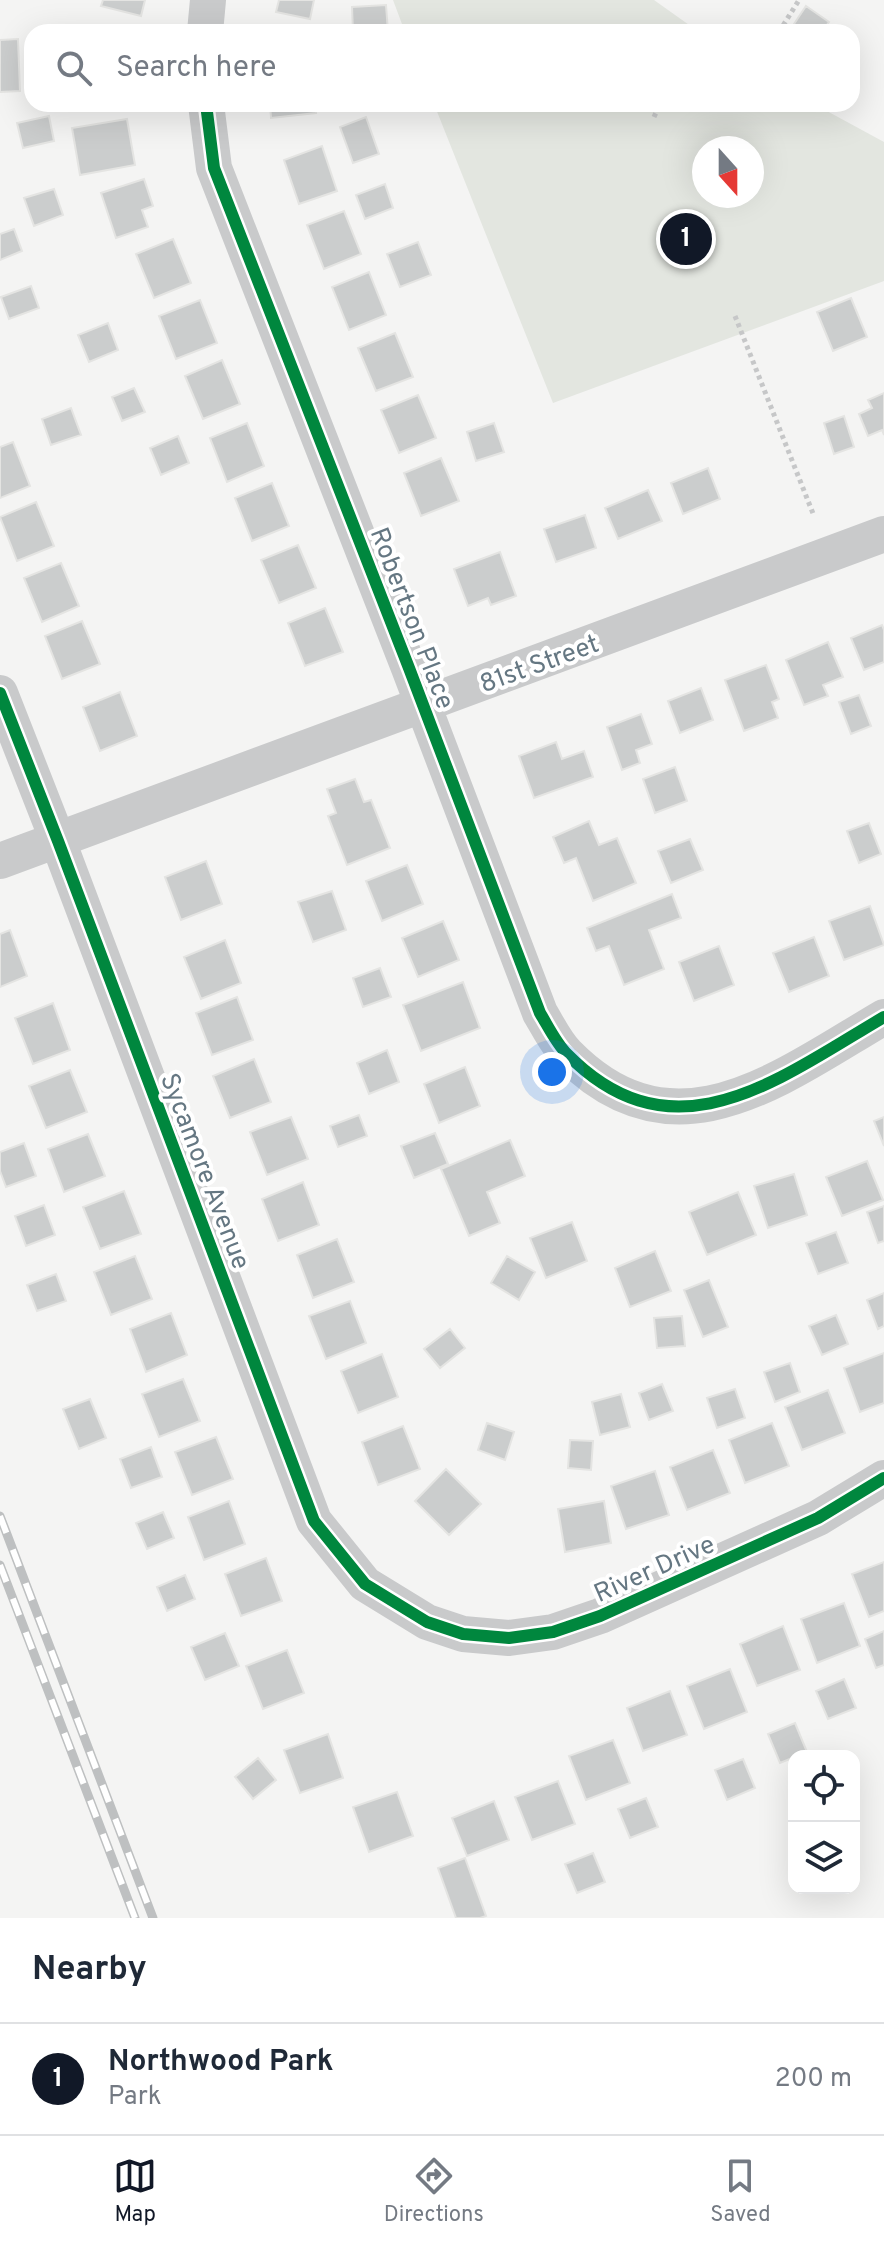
<!DOCTYPE html>
<html lang="en">
<head>
<meta charset="utf-8">
<style>
	:root { --surface:#fff; --page:#f6f6f7; --text:#1f2937; --muted:#747a83; --line:#e0e1e3; --accent:#111827 }
	body { margin:0; font-family:Overpass,sans-serif; background:var(--page); color:var(--text) }
	.controls { position:absolute; right:24px; bottom:24px; display:grid; overflow:hidden; border-radius:16px; box-shadow:0 8px 32px #0002 }
	.controls button { width:72px; height:72px; display:grid; place-items:center; padding:0; border:0; border-bottom:2px solid var(--line); background:var(--surface); color:var(--text); font:40px sans-serif }
	.compass { position:absolute; left:692px; top:136px; width:72px; height:72px; border-radius:50%; background:var(--surface); box-shadow:0 8px 32px #0002; rotate:159deg }
	.you { position:absolute; left:552px; top:1072px; width:28px; height:28px; margin:-20px; border:6px solid #fff; border-radius:50%; background:#1a73e8; box-shadow:0 0 0 12px #1a73e833 }
	.badge { display:grid; place-items:center; width:52px; height:52px; border-radius:50%; background:var(--accent); color:#fff; font-size:26px; font-weight:700 }
	.pin { position:absolute; translate:-50% -50%; border:4px solid #fff; box-shadow:0 2px 8px #0006 }
	.list { margin:0; padding:0; list-style:none }
	h2 { display:flex; justify-content:space-between; align-items:center; height:104px; margin:0; padding:0 32px; font-size:34px }
	h2 small { font-size:26px; font-weight:400; color:var(--muted) }
	.list li { display:grid; grid-template-columns:52px 1fr auto; gap:24px; align-items:center; box-sizing:border-box; height:112px; padding:0 32px; border-top:2px solid var(--line) }
	.list b { display:block; font-size:30px; white-space:nowrap }
	.list p { margin:0; font-size:26px; white-space:nowrap; color:var(--muted) }
	.list em { font-size:26px; font-style:normal; color:var(--muted) }
	.icon { flex:none; width:44px; height:44px; fill:none; stroke:currentColor; stroke-width:2; stroke-linecap:round; stroke-linejoin:round }
	.map { position:relative; flex:none; width:884px; height:1918px; overflow:hidden }
	.search { position:absolute; background:var(--surface); box-shadow:0 8px 32px #0002; left:24px; right:24px; top:24px; height:88px; display:flex; align-items:center; gap:20px; box-sizing:border-box; padding:0 28px; border-radius:24px; color:var(--muted); font-size:30px }
	.sheet { height:216px; background:var(--surface) }
	nav { display:flex; justify-content:space-around; align-items:center; box-sizing:border-box; height:112px; border-top:2px solid var(--line); background:var(--surface); font-size:22px; color:var(--muted) }
	nav a { display:grid; justify-items:center; gap:4px }
	nav .on { color:var(--accent) }
	.map>svg:first-child { display:block }
</style>
</head>
<body>
<div class="map">
<svg width="884" height="1918" viewBox="0 0 884 1918">
	<rect width="100%" height="100%" fill="#f4f4f3"/>
	<path fill="#e3e6e0" fill-rule="evenodd" d="M393 0H654L699 32H405Z
		M434 104H814L884 142V281L553 403ZM704 148H752V196H704Z"/>
	<path fill="#cbcdcd" stroke="#e4e4e2" stroke-width="2" d="M103 0H145L141 16 101 6Z
		M279 0H314L310 19 276 12Z
		M386 5 388 32H353L352 7Z
		M806 6 829 22 822 32 790 30Z
		M18 39 20 91 0 92V40Z
		M270 104H315L316 113 271 118Z
		M49 116 54 141 23 148 17 123Z
		M366 117 379 154 353 163 340 127Z
		M127 119 135 165 80 175 72 128Z
		M322 146 337 191 299 204 284 160Z
		M144 179 153 206 142 210 148 227 116 238 101 193Z
		M385 184 393 208 365 219 356 195Z
		M54 189 63 215 34 226 24 198Z
		M344 211 361 254 324 269 307 225Z
		M14 229 22 251 0 260V234Z
		M173 239 191 283 154 298 136 254Z
		M418 242 431 275 400 287 387 254Z
		M369 272 386 315 349 330 332 287Z
		M31 286 39 308 9 319 1 297Z
		M851 298 867 337 833 351 817 312Z
		M200 300 217 343 176 359 159 316Z
		M108 323 118 350 89 362 78 335Z
		M395 333 413 377 376 391 358 348Z
		M222 360 240 404 203 419 185 376Z
		M134 388 145 412 122 421 112 397Z
		M884 393V435L882 430 868 436 859 414 872 408 868 400Z
		M418 395 436 438 399 453 381 410Z
		M71 408 81 435 51 445 42 419Z
		M844 416 854 447 834 454 824 423Z
		M247 423 264 466 227 482 210 438Z
		M494 423 504 452 476 461 467 432Z
		M178 436 189 463 161 475 150 448Z
		M13 442 30 486 0 498V447Z
		M441 458 459 501 421 516 404 473Z
		M708 468 720 499 683 514 671 483Z
		M272 483 289 526 252 541 235 498Z
		M648 490 662 521 618 539 605 508Z
		M36 502 54 546 17 561 0 517Z
		M585 515 596 548 556 562 544 529Z
		M298 545 316 588 279 603 261 560Z
		M500 552 516 596 491 605 488 598 468 606 454 569Z
		M61 563 79 606 42 622 24 578Z
		M325 608 343 652 305 666 288 623Z
		M82 621 100 664 62 679 45 636Z
		M882 625 884 630V662L864 670 851 638Z
		M828 642 843 677 823 685 828 696 804 705 786 660Z
		M766 665 779 699 772 702 778 718 744 731 725 680Z
		M701 688 713 720 680 733 668 701Z
		M120 692 137 736 100 751 83 707Z
		M859 695 871 726 851 734 839 702Z
		M641 714 652 744 636 750 640 763 622 770 607 727Z
		M556 742 562 759 584 751 593 777 534 798 519 756Z
		M675 767 687 801 655 813 643 779Z
		M355 779 364 802 371 800 390 848 347 865 328 816 336 813 327 789Z
		M589 821 599 845 617 838 636 883 593 901 576 858 564 863 553 837Z
		M869 823 881 854 859 863 847 831Z
		M690 839 703 870 671 883 658 851Z
		M206 861 222 904 181 920 165 877Z
		M407 865 423 904 382 921 366 881Z
		M332 891 346 930 313 942 298 902Z
		M672 894 681 918 649 930 664 969 624 985 609 946 596 951 587 928Z
		M870 906 884 945 844 960 829 921Z
		M443 921 459 960 418 977 402 938Z
		M10 930 27 976 0 987V934Z
		M814 937 829 976 789 992 773 953Z
		M225 940 241 983 201 999 184 957Z
		M719 946 734 985 694 1001 679 962Z
		M380 968 391 997 363 1007 353 978Z
		M463 982 480 1028 421 1051 403 1005Z
		M237 997 253 1040 212 1055 196 1013Z
		M53 1003 70 1050 33 1064 15 1018Z
		M387 1050 399 1082 369 1094 357 1063Z
		M254 1059 271 1102 230 1118 213 1076Z
		M465 1067 480 1106 439 1123 424 1084Z
		M70 1070 87 1112 46 1128 29 1086Z
		M359 1115 367 1136 338 1147 330 1126Z
		M291 1117 308 1159 267 1175 250 1132Z
		M884 1117V1146L874 1121Z
		M435 1133 448 1164 414 1178 401 1146Z
		M88 1134 105 1176 64 1192 48 1149Z
		M510 1140 525 1176 487 1192 500 1223 469 1236 441 1169Z
		M24 1143 36 1176 6 1187 0 1171V1152Z
		M867 1161 883 1200 842 1216 826 1177Z
		M794 1174 807 1215 768 1228 754 1186Z
		M303 1182 319 1225 278 1241 262 1199Z
		M124 1191 141 1234 100 1249 83 1207Z
		M738 1192 756 1235 707 1255 689 1212Z
		M44 1205 55 1235 26 1246 15 1216Z
		M884 1206V1241L878 1243 867 1212Z
		M572 1222 587 1261 546 1278 530 1238Z
		M836 1232 848 1263 818 1274 806 1243Z
		M337 1239 354 1282 313 1298 297 1255Z
		M655 1251 671 1291 630 1307 615 1268Z
		M135 1256 152 1299 111 1315 94 1272Z
		M507 1256 535 1272 519 1300 491 1283Z
		M56 1274 66 1301 37 1311 27 1285Z
		M709 1280 728 1327 703 1337 684 1290Z
		M884 1293V1326L878 1329 867 1300Z
		M350 1301 366 1343 326 1359 309 1316Z
		M171 1313 187 1355 146 1372 130 1329Z
		M836 1315 848 1344 822 1355 809 1326Z
		M682 1316 685 1346 657 1348 654 1318Z
		M450 1329 465 1348 440 1368 424 1349Z
		M884 1353V1403L860 1412 844 1368Z
		M382 1354 398 1397 358 1413 341 1371Z
		M790 1363 800 1392 775 1402 764 1372Z
		M183 1379 200 1421 159 1437 142 1394Z
		M662 1384 673 1411 649 1420 639 1393Z
		M735 1389 745 1418 717 1428 707 1398Z
		M828 1390 845 1433 802 1450 785 1407Z
		M621 1394 630 1427 600 1435 592 1402Z
		M90 1399 106 1438 79 1449 63 1409Z
		M487 1423 514 1432 505 1460 478 1450Z
		M772 1423 789 1466 745 1483 729 1440Z
		M403 1426 420 1469 378 1485 362 1442Z
		M216 1437 233 1479 192 1495 175 1452Z
		M570 1440 593 1441 591 1470 568 1468Z
		M151 1447 162 1477 131 1488 120 1459Z
		M713 1450 730 1493 687 1510 670 1467Z
		M446 1469 481 1504 449 1535 415 1501Z
		M655 1471 669 1515 626 1529 611 1486Z
		M229 1501 245 1544 204 1560 188 1517Z
		M604 1501 611 1543 565 1552 558 1509Z
		M163 1512 174 1538 147 1549 136 1523Z
		M266 1558 282 1601 241 1616 225 1574Z
		M884 1562V1611L869 1617 852 1574Z
		M185 1575 195 1599 167 1611 157 1587Z
		M844 1603 860 1646 817 1663 801 1619Z
		M783 1626 800 1670 757 1686 740 1644Z
		M884 1631V1665L876 1668 865 1639Z
		M225 1633 239 1666 205 1680 191 1647Z
		M287 1650 304 1693 263 1709 246 1666Z
		M730 1669 747 1712 704 1729 687 1686Z
		M844 1679 856 1708 828 1719 816 1691Z
		M670 1691 687 1735 643 1751 627 1708Z
		M795 1723 807 1752 780 1763 768 1734Z
		M328 1734 343 1778 300 1793 284 1750Z
		M613 1740 630 1783 586 1800 569 1756Z
		M258 1758 276 1780 253 1799 235 1777Z
		M743 1759 755 1788 727 1800 715 1770Z
		M558 1781 575 1824 532 1840 515 1797Z
		M397 1792 413 1836 369 1852 353 1807Z
		M646 1798 658 1827 630 1838 618 1809Z
		M494 1801 509 1840 467 1856 452 1818Z
		M593 1853 605 1882 577 1893 565 1864Z
		M465 1858 486 1916 480 1918H456L438 1868Z"/>
	<g fill="none" stroke-linecap="round" stroke-linejoin="round">
		<path stroke="#c6c7c8" stroke-width="5" stroke-dasharray="4 4" stroke-linecap="butt" d="M779 32 799 0
			M654 117 660 104
			M735 316 814 516"/>
		<path stroke="#c9cacb" stroke-width="36" d="M205 32 208 0
			M206 104 214 168 409 668 540 1013C548 1026 556 1043 567 1054 674 1163 780 1078 884 1017
			M0 693 58 841 314 1521 365 1584 427 1622 463 1634 509 1638 553 1632 600 1616 818 1518 884 1478
			M0 861 884 534"/>
		<g stroke="#bec0c1" stroke-width="9">
			<path id="rail" d="M0 1516 153 1918
				M0 1565 135 1918"/>
		</g>
		<use href="#rail" stroke="#fff" stroke-width="6" stroke-dasharray="18" stroke-linecap="butt"/>
		<g stroke="#fff" stroke-width="17">
			<path id="cycleway" d="M206 104 214 168 409 668 540 1013C548 1026 556 1043 567 1054 674 1163 780 1078 884 1017
				M0 693 58 841 314 1521 365 1584 427 1622 463 1634 509 1638 553 1632 600 1616 818 1518 884 1478"/>
		</g>
		<use href="#cycleway" stroke="#00873e" stroke-width="12"/>
	</g>
	<g text-anchor="middle" stroke-width="8" stroke-linejoin="round" paint-order="stroke">
		<g font-size="26" fill="#657782" stroke="#fff">
			<text transform="translate(413 618) rotate(69)" y="9">Robertson Place</text>
			<text transform="translate(539 663) rotate(-20)" y="9">81st Street</text>
			<text transform="translate(206 1171) rotate(69)" y="9">Sycamore Avenue</text>
			<text transform="translate(654 1568) rotate(-24)" y="9">River Drive</text>
		</g>
	</g>
</svg>
<div class="controls">
<button><svg class="icon" aria-label="locate" viewBox="0 0 24 24"><circle cx="12" cy="12" r="6"/><path d="M12 2v4M12 18v4M2 12h4M18 12h4"/></svg></button>
<button><svg class="icon" aria-label="layers" viewBox="0 0 24 24"><path d="M12 4l9 5-9 5-9-5zM3 14l9 5 9-5"/></svg></button>
</div>
<svg class="compass" viewBox="-18 -18 36 36"><path d="M0-13l5 13h-10z" fill="#e53935"/><path d="M0 13l5-13h-10z" fill="#747a83"/></svg>
<div class="you"></div>
<div class="pin badge" style="left:686px;top:239px">1</div>
<div class="search"><svg class="icon" aria-label="search" viewBox="0 0 24 24"><circle cx="10" cy="10" r="6"/><path d="M15 15l6 6"/></svg>Search here</div>
</div>
<section class="sheet">
<h2>Nearby<small></small></h2>
<ul class="list">
<li><span class="badge">1</span><div><b>Northwood Park</b><p>Park</p></div><em>200 m</em></li>
</ul>
</section>
<nav>
<a class="on"><svg class="icon" aria-label="map" viewBox="0 0 24 24"><path d="M3 6l6-2 6 2 6-2v14l-6 2-6-2-6 2zM9 4v14M15 6v14"/></svg>Map</a>
<a><svg class="icon" aria-label="directions" viewBox="0 0 24 24"><path d="M12 3l9 9-9 9-9-9zM9 14v-3h6M13 9l2 2-2 2"/></svg>Directions</a>
<a><svg class="icon" aria-label="saved" viewBox="0 0 24 24"><path d="M7 4h10v16l-5-4-5 4z"/></svg>Saved</a>
</nav>
</body>
</html>
